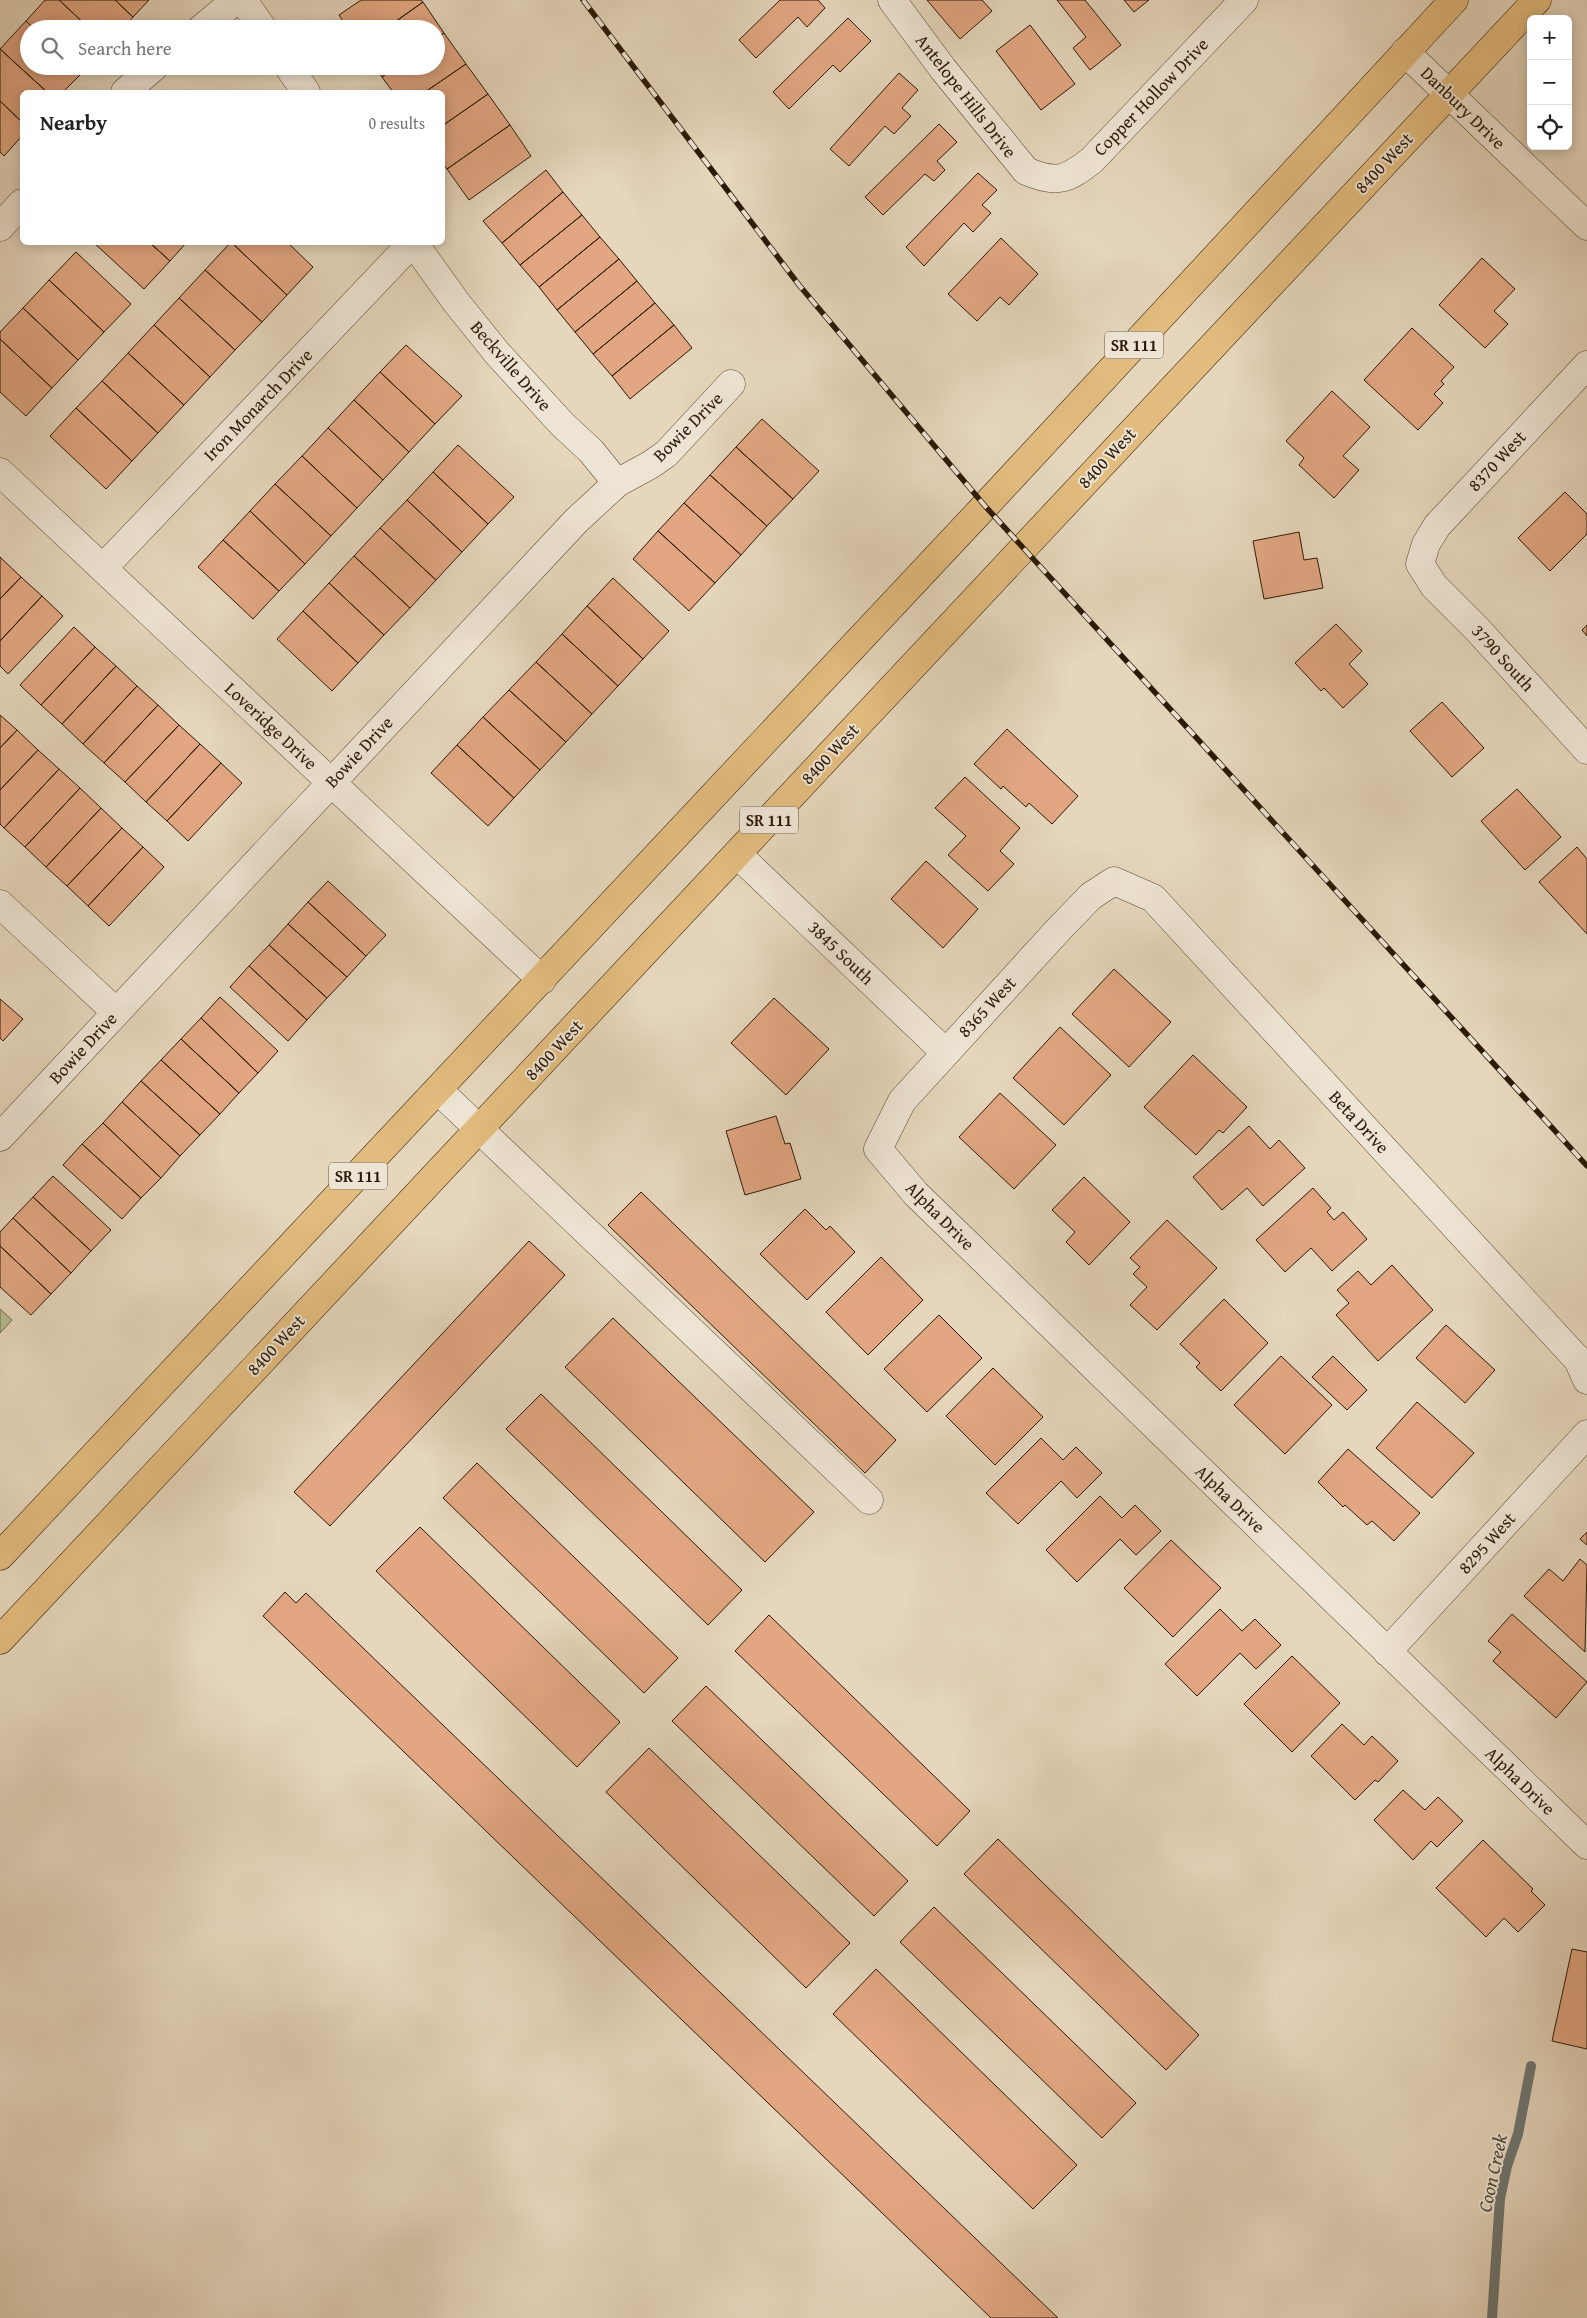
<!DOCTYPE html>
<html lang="en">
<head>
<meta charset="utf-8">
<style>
	:root { --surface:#fff; --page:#f6f6f6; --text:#222; --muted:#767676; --line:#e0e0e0 }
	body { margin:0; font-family:"Gentium Book Plus",serif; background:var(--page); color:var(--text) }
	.controls { position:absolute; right:15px; top:15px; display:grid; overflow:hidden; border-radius:8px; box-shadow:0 2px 12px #0003 }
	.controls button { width:45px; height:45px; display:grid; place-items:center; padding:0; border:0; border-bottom:1px solid var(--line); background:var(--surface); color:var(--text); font:25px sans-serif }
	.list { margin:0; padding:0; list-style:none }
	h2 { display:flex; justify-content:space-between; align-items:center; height:65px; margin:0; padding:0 20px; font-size:21px }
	h2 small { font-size:16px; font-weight:400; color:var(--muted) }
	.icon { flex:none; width:28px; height:28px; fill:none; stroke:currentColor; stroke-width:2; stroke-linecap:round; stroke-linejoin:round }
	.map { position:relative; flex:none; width:1587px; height:2318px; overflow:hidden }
	.search { position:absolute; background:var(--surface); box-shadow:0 2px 12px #0003; left:20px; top:20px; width:425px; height:55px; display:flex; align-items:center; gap:12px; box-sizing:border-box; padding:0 18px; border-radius:28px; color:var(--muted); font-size:19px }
	.panel { position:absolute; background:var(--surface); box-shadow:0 2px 12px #0003; left:20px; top:90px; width:425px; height:155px; border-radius:8px }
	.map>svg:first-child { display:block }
</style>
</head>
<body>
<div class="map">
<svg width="1587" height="2318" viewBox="0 0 1587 2318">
	<defs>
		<pattern id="grass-tufts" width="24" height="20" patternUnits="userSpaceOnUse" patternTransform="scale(1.25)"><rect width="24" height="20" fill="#b4be91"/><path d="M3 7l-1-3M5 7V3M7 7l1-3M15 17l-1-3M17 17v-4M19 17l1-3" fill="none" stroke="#9ba37c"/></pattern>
	</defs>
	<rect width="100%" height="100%" fill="#e5d6bc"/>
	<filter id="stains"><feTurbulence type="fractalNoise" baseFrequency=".004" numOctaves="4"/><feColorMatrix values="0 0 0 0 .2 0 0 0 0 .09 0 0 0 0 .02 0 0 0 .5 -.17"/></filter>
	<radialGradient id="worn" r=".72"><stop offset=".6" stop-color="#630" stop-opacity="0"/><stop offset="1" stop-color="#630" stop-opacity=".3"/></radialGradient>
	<path fill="url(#grass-tufts)" stroke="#706c4c" d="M0 1309 12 1320 0 1333Z"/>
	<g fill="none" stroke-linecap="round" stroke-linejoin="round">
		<path stroke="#6e7773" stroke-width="10" d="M1492 2318 1500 2199 1507 2166 1518 2134 1531 2066"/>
	</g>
	<path fill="#e2a782" stroke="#2b1907" d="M45 0H59L90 29H34L26 21Z
		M59 0H115L133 17 122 29H90Z
		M115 0H149L133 17Z
		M361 0H421L423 2 385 29H348L339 15Z
		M780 0H818L825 8 807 27 798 17 756 58 739 40Z
		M927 0H982L992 11 960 39Z
		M1057 0H1085L1121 45 1090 70 1073 48 1086 37Z
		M1124 0H1149L1134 12Z
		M423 2 444 33 436 39V29H385Z
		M848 18 871 41 840 72 833 65 789 109 773 92Z
		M26 21 34 29H29V66H75L82 73 63 92H47L0 49Z
		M1030 25 1075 84 1041 110 996 51Z
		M444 33 466 64 425 92H393L382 77 397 66H436V39Z
		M0 49 47 92H22V122L0 101Z
		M466 64 488 94 442 126V92H425Z
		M75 66H88L82 73Z
		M375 66H397L382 77Z
		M899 73 918 90 902 108 911 116 894 134 885 126 849 166 830 149Z
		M488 94 510 125 447 169 442 163V126Z
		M0 101 22 122V136L4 156 0 152Z
		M939 124 957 142 937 161 945 170 934 181 925 174 883 215 865 197Z
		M510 125 531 156 469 200 447 169Z
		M546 170 563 192 502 243 483 221Z
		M978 173 997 190 982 205 991 213 973 232 964 223 924 266 906 247Z
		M563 192 582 215 520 265 502 243Z
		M582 215 600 237 539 287 520 265Z
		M600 237 619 259 557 310 539 287Z
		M1001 238 1038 274 1009 305 1000 297 977 321 948 294Z
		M93 242H149L170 261 144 289Z
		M149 242H187L170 261Z
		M231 242 287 295 262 322 205 270Z
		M231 242H287L313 267 287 295Z
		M76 252 131 304 104 332 49 280Z
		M1482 258 1515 289 1494 311 1508 324 1485 348 1439 305Z
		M619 259 637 281 575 332 557 310Z
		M205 270 262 322 235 350 179 298Z
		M49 280 104 332 78 360 23 308Z
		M637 281 655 303 593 354 575 332Z
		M179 298 235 350 210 377 154 325Z
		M655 303 674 325 612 376 593 354Z
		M23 308 78 360 52 388 0 339V332Z
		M154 325 210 377 184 405 128 353Z
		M674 325 692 348 630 399 612 376Z
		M1412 328 1454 367 1441 381 1444 384 1434 394 1443 403 1418 430 1364 380Z
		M0 339 52 388 26 416 0 392Z
		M406 345 462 396 435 424 380 372Z
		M128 353 184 405 158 433 102 381Z
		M380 372 435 424 409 452 354 400Z
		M102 381 158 433 132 461 76 408Z
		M1332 391 1370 427 1343 456 1359 470 1334 498 1299 465 1304 458 1286 441Z
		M354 400 409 452 383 480 328 428Z
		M76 408 132 461 106 489 50 436Z
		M762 419 819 471 793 499 736 447Z
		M328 428 383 480 357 508 302 456Z
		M458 445 514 497 488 524 433 472Z
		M736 447 793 499 767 526 710 475Z
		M302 456 357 508 331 536 275 484Z
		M433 472 488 524 462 552 407 500Z
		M710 475 767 526 741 555 684 503Z
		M275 484 331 536 305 564 250 511Z
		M1565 492 1587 514V534L1550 571 1518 538Z
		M407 500 462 552 436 580 380 528Z
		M684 503 741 555 715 583 658 531Z
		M250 511 305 564 279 591 223 540Z
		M380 528 436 580 410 608 354 556Z
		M658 531 715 583 689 611 633 559Z
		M1299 532 1304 560 1317 558 1323 588 1264 599 1253 541Z
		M223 540 279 591 253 619 198 567Z
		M354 556 410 608 384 635 329 583Z
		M0 557 21 577 0 599Z
		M21 577 42 596 0 641V599Z
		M613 578 669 631 643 659 587 606Z
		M329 583 384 635 358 663 303 611Z
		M42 596 63 616 8 674 0 666V641Z
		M587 606 643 659 618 686 562 634Z
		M303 611 358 663 332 691 277 639Z
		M1336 624 1362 651 1349 664 1368 684 1343 708 1324 688 1321 691 1295 663Z
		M1587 625V636L1582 630Z
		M74 627 95 647 41 705 20 685Z
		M562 634 618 686 592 714 536 662Z
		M95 647 116 666 62 724 41 705Z
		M536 662 592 714 566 742 509 690Z
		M116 666 137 686 83 744 62 724Z
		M137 686 158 705 104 763 83 744Z
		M509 690 566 742 540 770 483 717Z
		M1442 702 1484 748 1452 777 1410 731Z
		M158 705 179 725 125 782 104 763Z
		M0 715 17 730 0 748Z
		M483 717 540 770 514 798 457 745Z
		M179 725 200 744 146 802 125 782Z
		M1007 729 1078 796 1052 824 1029 803 1026 807 1003 786 1001 789 974 764Z
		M17 730 38 750 0 790V748Z
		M200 744 221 763 167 821 146 802Z
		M457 745 514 798 488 826 431 773Z
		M38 750 59 769 4 828 0 824V790Z
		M221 763 242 783 188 841 167 821Z
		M59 769 80 788 25 847 4 828Z
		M965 777 1020 828 1000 851 1014 864 988 891 948 855 966 836 935 808Z
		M80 788 101 808 46 867 25 847Z
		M1517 789 1561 837 1525 870 1481 821Z
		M101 808 122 828 67 886 46 867Z
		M122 828 143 847 88 906 67 886Z
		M143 847 164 867 109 926 88 906Z
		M1577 847 1587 859V934L1539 882Z
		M926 861 978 909 943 948 891 899Z
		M328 881 386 935 366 956 308 902Z
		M308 902 366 956 347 977 288 924Z
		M288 924 347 977 327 998 269 945Z
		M269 945 327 998 307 1020 249 966Z
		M249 966 307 1020 288 1041 230 987Z
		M1114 969 1171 1022 1129 1067 1072 1014Z
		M220 997 278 1051 258 1073 201 1018Z
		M774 998 829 1049 786 1095 731 1043Z
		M0 999 23 1019 3 1041 0 1038Z
		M201 1018 258 1073 239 1093 181 1039Z
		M1060 1027 1111 1075 1064 1125 1013 1078Z
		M181 1039 239 1093 220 1114 161 1060Z
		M1193 1055 1247 1107 1223 1133 1219 1130 1196 1155 1144 1107Z
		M161 1060 220 1114 200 1135 141 1081Z
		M141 1081 200 1135 180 1156 122 1102Z
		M1000 1093 1056 1145 1014 1189 959 1137Z
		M122 1102 180 1156 161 1178 103 1123Z
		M776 1116 785 1144 790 1143 801 1179 745 1195 726 1131Z
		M103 1123 161 1178 141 1198 82 1144Z
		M1249 1126 1270 1149 1279 1140 1305 1168 1263 1206 1247 1188 1222 1210 1193 1177Z
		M82 1144 141 1198 122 1219 63 1165Z
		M53 1176 111 1230 91 1251 33 1197Z
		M1084 1177 1130 1222 1089 1265 1066 1242 1075 1232 1052 1210Z
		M1313 1188 1331 1208 1327 1212 1334 1220 1343 1212 1367 1239 1332 1271 1311 1248 1285 1272 1256 1240Z
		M641 1192 896 1440 865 1473 608 1225Z
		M33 1197 91 1251 71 1273 13 1218Z
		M805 1209 826 1230 830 1226 855 1252 807 1300 760 1254Z
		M13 1218 71 1273 51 1294 0 1246V1232Z
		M1167 1220 1217 1268 1157 1330 1130 1305 1147 1287 1133 1274 1140 1267 1130 1258Z
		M529 1241 565 1275 330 1526 294 1492Z
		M0 1246 51 1294 31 1315 0 1287Z
		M881 1257 923 1300 868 1355 826 1312Z
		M1392 1265 1433 1310 1378 1361 1336 1315 1349 1303 1337 1290 1358 1271 1371 1285Z
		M1224 1299 1268 1343 1221 1391 1196 1367 1200 1363 1180 1344Z
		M939 1315 982 1358 927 1412 884 1369Z
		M613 1318 814 1512 765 1562 565 1367Z
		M1446 1325 1495 1370 1465 1403 1416 1358Z
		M1281 1356 1332 1405 1285 1454 1234 1405Z
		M1333 1356 1367 1390 1347 1410 1312 1377Z
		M993 1368 1043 1417 995 1465 946 1416Z
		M541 1394 742 1590 708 1625 506 1429Z
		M1417 1402 1474 1453 1432 1498 1376 1448Z
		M1041 1438 1063 1460 1076 1447 1102 1473 1077 1498 1061 1481 1018 1524 986 1493Z
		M1348 1449 1420 1513 1394 1541 1372 1521 1367 1525 1345 1505 1343 1507 1318 1482Z
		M477 1463 678 1658 644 1693 443 1498Z
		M1100 1496 1122 1518 1135 1505 1161 1531 1136 1555 1120 1539 1077 1582 1046 1550Z
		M420 1527 620 1722 577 1767 376 1571Z
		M1587 1532V1545L1580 1539Z
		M1171 1540 1221 1588 1173 1637 1124 1588Z
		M1580 1559 1587 1565 1585 1652 1524 1596 1549 1569 1563 1581Z
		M285 1592 296 1603 306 1593 1058 2318H991L263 1616Z
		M1220 1609 1242 1631 1255 1619 1281 1645 1256 1669 1240 1653 1197 1696 1165 1664Z
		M1512 1614 1587 1682 1556 1718 1493 1661 1501 1652 1488 1641Z
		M769 1615 970 1811 937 1846 735 1651Z
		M1292 1656 1340 1703 1292 1752 1244 1704Z
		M706 1686 908 1881 874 1916 672 1721Z
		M1342 1724 1364 1745 1372 1736 1398 1761 1378 1782 1375 1780 1355 1800 1311 1756Z
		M649 1748 850 1943 806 1988 606 1792Z
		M1403 1790 1425 1810 1438 1797 1463 1821 1437 1847 1431 1841 1413 1860 1374 1820Z
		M998 1839 1199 2035 1166 2070 964 1874Z
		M1483 1840 1533 1889 1531 1891 1545 1905 1518 1932 1504 1918 1486 1937 1436 1888Z
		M934 1907 1136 2103 1102 2138 900 1942Z
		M1572 1949 1587 1952V2049L1552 2041Z
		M876 1969 1077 2165 1033 2209 833 2014Z"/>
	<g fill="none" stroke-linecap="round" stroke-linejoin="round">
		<g stroke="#5a4834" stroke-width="29">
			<path id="minor" d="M243 0 263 29
				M892 0 943 69 1026 171C1056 184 1067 180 1092 160L1244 0
				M201 29 236 0
				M1405 52 1587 226
				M288 66 306 92
				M125 92 155 66
				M0 227 22 203
				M1587 365 1437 526 1426 544 1420 564 1434 586 1477 629 1587 750
				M0 472 542 980
				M103 568 413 242 456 302 497 353 562 424 591 451 617 483
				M737 854 945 1052
				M0 904 116 1012
				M438 1090 869 1500
				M0 1137 576 521 617 483 650 465 666 454 731 384
				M1587 1380 1578 1360 1153 898 1114 881 1091 896 1059 929 902 1101 878 1149 916 1194 1587 1845
				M1387 1652 1587 1434"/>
		</g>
		<g stroke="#2b1907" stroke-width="29">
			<path id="major" d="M0 1556 985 506 1454 0
				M0 1640 1537 0"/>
		</g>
		<use href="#minor" stroke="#eee4d3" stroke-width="28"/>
		<use href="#major" stroke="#e2bb7e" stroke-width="28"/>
		<g stroke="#2b1907" stroke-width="5.5">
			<path id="rail" d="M583 0 799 285 985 506 1587 1166"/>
		</g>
		<use href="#rail" stroke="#eee4d3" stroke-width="4" stroke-dasharray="11" stroke-linecap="butt"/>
	</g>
	<g text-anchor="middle" stroke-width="4" stroke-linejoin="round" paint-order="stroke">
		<g fill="#eee4d3" stroke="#665644" stroke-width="1">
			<rect x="1105" y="331.5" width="58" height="27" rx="4"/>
			<rect x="740" y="806.5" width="58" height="27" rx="4"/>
			<rect x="329" y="1162.5" width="58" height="27" rx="4"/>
		</g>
		<g font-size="16" font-weight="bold" fill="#2b1907">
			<text x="1134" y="351">SR 111</text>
			<text x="769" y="826">SR 111</text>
			<text x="358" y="1182">SR 111</text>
		</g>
		<g font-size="18" fill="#2b1907" stroke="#eee4d3">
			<text transform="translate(966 96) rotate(52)" y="6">Antelope Hills Drive</text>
			<text transform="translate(1151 97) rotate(-46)" y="6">Copper Hollow Drive</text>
			<text transform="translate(1463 108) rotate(44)" y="6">Danbury Drive</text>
			<text transform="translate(1384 163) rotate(-47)" y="6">8400 West</text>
			<text transform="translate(511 366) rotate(49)" y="6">Beckville Drive</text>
			<text transform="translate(258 405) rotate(-46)" y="6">Iron Monarch Drive</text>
			<text transform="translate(688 427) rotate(-45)" y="6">Bowie Drive</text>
			<text transform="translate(1107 458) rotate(-47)" y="6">8400 West</text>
			<text transform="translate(1497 461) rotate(-47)" y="6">8370 West</text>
			<text transform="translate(1503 658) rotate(48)" y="6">3790 South</text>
			<text transform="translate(271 726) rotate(43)" y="6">Loveridge Drive</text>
			<text transform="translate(359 752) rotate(-47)" y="6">Bowie Drive</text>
			<text transform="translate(830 754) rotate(-47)" y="6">8400 West</text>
			<text transform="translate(841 953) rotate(44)" y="6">3845 South</text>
			<text transform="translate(987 1007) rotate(-47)" y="6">8365 West</text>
			<text transform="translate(83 1048) rotate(-47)" y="6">Bowie Drive</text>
			<text transform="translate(554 1050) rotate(-47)" y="6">8400 West</text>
			<text transform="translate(1359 1122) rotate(47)" y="6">Beta Drive</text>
			<text transform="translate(940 1216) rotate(45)" y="6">Alpha Drive</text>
			<text transform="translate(276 1345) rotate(-47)" y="6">8400 West</text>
			<text transform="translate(1230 1499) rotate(44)" y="6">Alpha Drive</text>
			<text transform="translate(1487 1543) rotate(-48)" y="6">8295 West</text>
			<text transform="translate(1520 1781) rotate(44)" y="6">Alpha Drive</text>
		</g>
		<g font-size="19" font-style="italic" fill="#4d483d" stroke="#eee4d3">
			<text transform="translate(1492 2173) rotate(-78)" y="7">Coon Creek</text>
		</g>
	</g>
	<rect width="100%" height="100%" filter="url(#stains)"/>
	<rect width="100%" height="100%" fill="url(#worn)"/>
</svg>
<div class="controls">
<button>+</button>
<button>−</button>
<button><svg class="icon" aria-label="locate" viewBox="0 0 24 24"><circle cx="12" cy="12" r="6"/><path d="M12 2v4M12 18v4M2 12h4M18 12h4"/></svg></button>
</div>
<div class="search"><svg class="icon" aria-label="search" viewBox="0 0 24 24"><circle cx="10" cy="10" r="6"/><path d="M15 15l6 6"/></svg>Search here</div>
<section class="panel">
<h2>Nearby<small>0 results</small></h2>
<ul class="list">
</ul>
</section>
</div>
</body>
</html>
